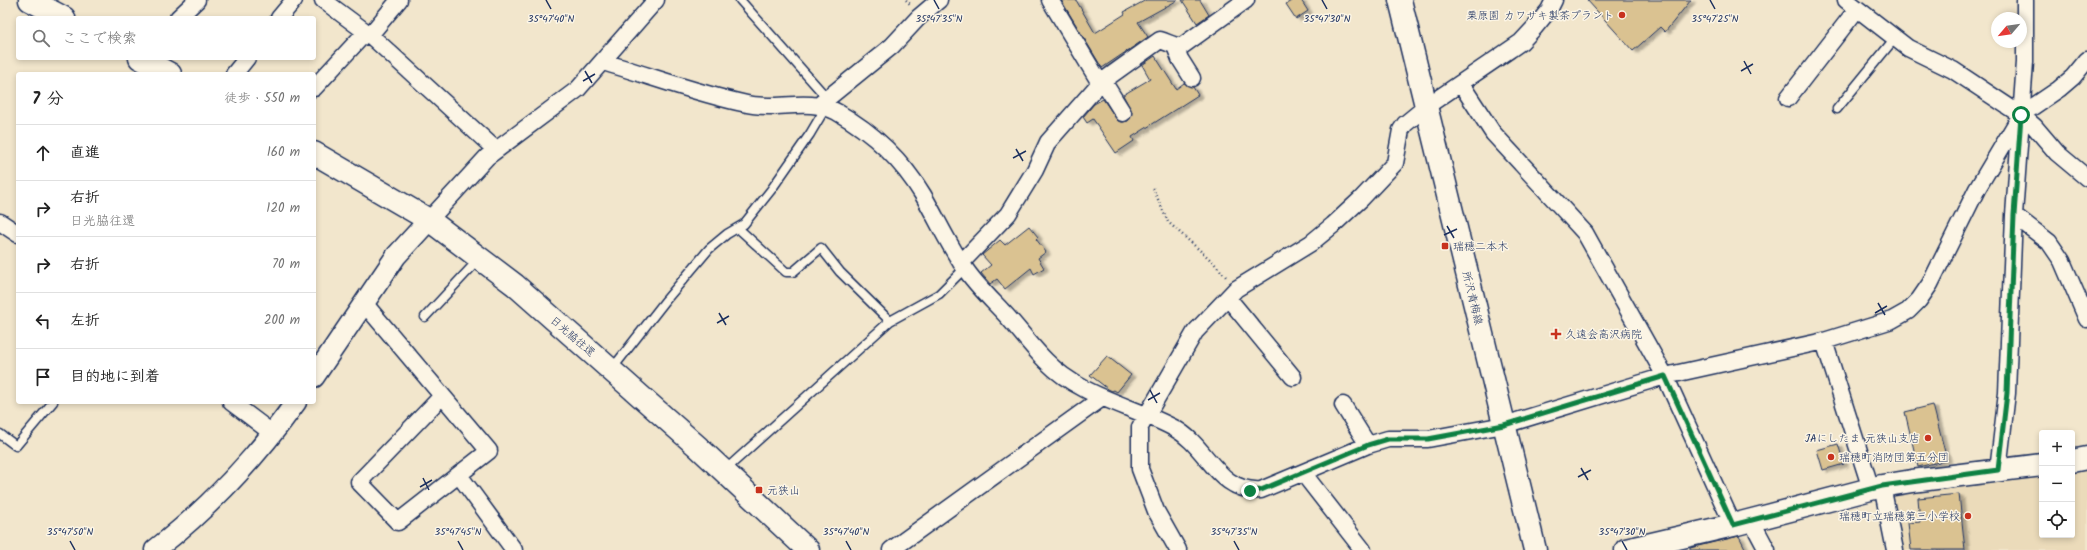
<!DOCTYPE html>
<html lang="ja">
<head>
<meta charset="utf-8">
<style>
	:root { --surface:#fff; --page:#f6f6f6; --text:#222; --muted:#767676; --line:#e0e0e0 }
	body { margin:0; font-family:Kalam,"Klee One",sans-serif; background:var(--page); color:var(--text) }
	.controls { position:absolute; right:12px; bottom:12px; display:grid; overflow:hidden; border-radius:4px; box-shadow:0 2px 6px #0003 }
	.controls button { width:36px; height:36px; display:grid; place-items:center; padding:0; border:0; border-bottom:1px solid var(--line); background:var(--surface); color:var(--text); font:20px sans-serif }
	.compass { position:absolute; left:1991px; top:12px; width:36px; height:36px; border-radius:50%; background:var(--surface); box-shadow:0 2px 6px #0003; rotate:241deg }
	.stop { position:absolute; width:12px; height:12px; margin:-9px; border:3px solid #0b8043; border-radius:50%; background:#fff }
	.stop.end { background:#0b8043; border-color:#fff; box-shadow:0 1px 4px #0008 }
	.list { margin:0; padding:0; list-style:none }
	h2 { display:flex; justify-content:space-between; align-items:center; height:52px; margin:0; padding:0 16px; font-size:17px }
	h2 small { font-size:13px; font-weight:400; color:var(--muted) }
	.list li { display:grid; grid-template-columns:26px 1fr auto; gap:12px; align-items:center; box-sizing:border-box; height:56px; padding:0 16px; border-top:1px solid var(--line) }
	.list b { display:block; font-size:15px; white-space:nowrap }
	.list p { margin:0; font-size:13px; white-space:nowrap; color:var(--muted) }
	.list em { font-size:13px; font-style:normal; color:var(--muted) }
	.icon { flex:none; width:22px; height:22px; fill:none; stroke:currentColor; stroke-width:2; stroke-linecap:round; stroke-linejoin:round }
	.map { position:relative; flex:none; width:2087px; height:550px; overflow:hidden }
	.search { position:absolute; background:var(--surface); box-shadow:0 2px 6px #0003; left:16px; top:16px; width:300px; height:44px; display:flex; align-items:center; gap:10px; box-sizing:border-box; padding:0 14px; border-radius:4px; color:var(--muted); font-size:15px }
	.panel { position:absolute; background:var(--surface); box-shadow:0 2px 6px #0003; left:16px; top:72px; width:300px; height:332px; border-radius:4px }
	.map>svg:first-child { display:block }
</style>
</head>
<body>
<div class="map">
<svg width="2087" height="550" viewBox="0 0 2087 550">
	<defs>
		<filter id="shadow"><feDropShadow dx="4.5" dy="2.5" stdDeviation="1" flood-color="#0004"/></filter>
	</defs>
	<rect width="100%" height="100%" fill="#f2e6cc"/>
	<filter id="ink" filterUnits="userSpaceOnUse"><feTurbulence type="fractalNoise" baseFrequency=".025" numOctaves="2"/><feDisplacementMap in="SourceGraphic" scale="8" xChannelSelector="R" yChannelSelector="G"/><feConvolveMatrix kernelMatrix="1 2 1 2 8 2 1 2 1" color-interpolation-filters="sRGB"/></filter>
	<g filter="url(#ink)">
		<path fill="#ebdbba" d="M2087 468V550H1901L1890 493 1989 483 2042 475V535H2072V471Z"/>
		<path fill="#dac291" stroke="#1b2f5e" filter="url(#shadow)" d="M1061 0H1076L1095 33 1125 14 1124 12 1146 0H1178L1138 22 1148 37 1102 68Z
			M1182 0H1200L1209 15 1197 23Z
			M1293 0H1301L1308 11 1296 19 1286 4Z
			M1587 0H1691L1665 32 1660 27 1633 51Z
			M1155 56 1176 89 1184 83 1193 87 1198 95 1132 137 1134 141 1116 153 1093 119 1087 123 1083 117 1094 104 1103 99 1118 121 1123 122 1128 121 1132 112 1123 95 1150 79 1142 65Z
			M1029 226 1038 237 1036 239 1046 252 1038 258 1044 268 1034 274 1031 268 1005 289 997 279 990 284 981 273 991 265 982 255 1000 240 1005 245Z
			M1107 356 1131 375 1117 392 1114 390 1112 391 1108 389 1090 375Z
			M1933 405 1947 460 1918 467 1905 412Z
			M1838 444 1844 464 1823 470 1817 450Z
			M1959 494 1965 550H1911L1908 523 1920 522 1918 498Z
			M1739 536 1746 550H1690V548Z"/>
		<g fill="none" stroke-linecap="round" stroke-linejoin="round">
			<g stroke="#1b2f5e" stroke-width="11">
				<path id="service" d="M740 0 827 98
					M1837 109 1895 38
					M425 317 480 258
					M890 321 939 294 964 269
					M612 369 666 300 709 249 727 234 744 224 771 190 810 134 826 107
					M0 434 16 446 53 402
					M724 471 890 321 840 272 821 248 793 272H786L739 229"/>
			</g>
			<g stroke="#1b2f5e" stroke-width="19">
				<path id="minor" d="M323 0 370 35 496 150
					M1050 0 1100 83
					M1846 0 1908 48 1953 70 2021 115 2034 126 2057 153 2087 178
					M178 18 197 0
					M279 18 294 0
					M370 35 399 0
					M1175 46 1180 59 1192 78
					M603 62C651 76 698 94 747 104 776 111 809 97 837 112 872 132 902 160 923 195 937 219 948 244 964 267 975 284 991 299 1005 314 1019 329 1031 346 1046 361 1081 397 1131 405 1174 428 1208 446 1217 493 1261 490L1368 445 1388 439H1428L1504 425 1665 376 1824 341 1892 320 1908 311 1919 300 1930 284 1977 189 2021 115 2059 89 2073 77 2087 60
					M234 74 247 58
					M1103 81 1123 113
					M1461 84 1493 133 1585 233 1665 376 1733 525
					M314 88 366 32
					M1788 98 1857 9
					M818 106 892 46 919 17 939 0
					M2014 215 2049 242 2062 261 2087 319
					M429 220 487 157 578 89 656 0
					M0 222 18 234
					M961 263 1008 214 1035 170 1048 142 1100 83 1160 40C1168 42 1174 47 1182 46L1246 0
					M1228 298 1293 377
					M364 303 489 451 398 522 359 482 442 396
					M1824 341 1871 489
					M231 402 272 433
					M1343 405 1368 445
					M1998 470 2007 393 2014 215 2025 62V0
					M1303 473 1363 550
					M459 475 514 550
					M1882 486 1895 550
					M1751 520 1767 550
					M891 550 1102 398
					M1178 550 1156 511 1140 469V427L1195 332 1236 289 1311 243 1333 225 1361 199 1395 163 1401 130 1405 124 1427 106 1521 42 1535 27 1549 10 1554 0"/>
			</g>
			<g stroke="#1b2f5e" stroke-width="23">
				<path id="tertiary" d="M314 377 396 256 429 220
					M155 550C209 508 256 458 296 402"/>
			</g>
			<g stroke="#1b2f5e" stroke-width="25">
				<path id="secondary" d="M30 0 64 18
					M1400 0 1535 550
					M140 58 170 74
					M314 153 429 220 515 285 698 447 808 550
					M2072 461 2087 458
					M1626 550 1733 525 1882 486 1912 481 2042 465"/>
			</g>
			<path stroke="#1b2f5e" stroke-width="2.5" stroke-dasharray="1 3" stroke-linecap="butt" d="M906 0 911 5
				M1153 188 1168 222 1213 262 1227 278"/>
			<use href="#service" stroke="#fcf5e5" stroke-width="8"/>
			<use href="#minor" stroke="#fcf5e5" stroke-width="16"/>
			<use href="#tertiary" stroke="#fcf5e5" stroke-width="20"/>
			<use href="#secondary" stroke="#fcf5e5" stroke-width="22"/>
		</g>
	</g>
	<g fill="none" stroke-linecap="round" stroke-linejoin="round" filter="url(#ink)">
		<path stroke="#0b8043" stroke-width="5" d="M1250 491 1261 490 1368 445 1388 439H1428L1504 425 1665 376 1733 525 1882 486 1998 470 2007 393 2014 215 2021 115"/>
	</g>
	<path fill="none" stroke="#1b2f5e" stroke-width="1.5" d="M546 0 551 9M934 0 939 9M1322 0 1327 9M1710 0 1715 9M1744 61 1751 74M585 71 592 83M1741 71 1753 64M583 81 595 74M1016 149 1023 161M1013 158 1026 151M1447 226 1454 238M1444 235 1457 229M1878 303 1885 315M719 313 726 325M1875 313 1887 306M717 323 729 316M1150 390 1157 403M1148 400 1160 393M1581 468 1588 480M1578 477 1591 470M423 478 429 490M420 487 432 480M70 541 75 550M458 541 463 550M846 541 851 550M1234 541 1239 550M1622 541 1627 550"/>
	<g fill="#c8321e" stroke="#fcf5e5" stroke-width="1.5">
		<circle cx="1622" cy="15" r="4"/>
		<rect x="1441" y="242" width="8" height="8" rx="2"/>
		<path d="M1554 328h4v4h4v4h-4v4h-4v-4h-4v-4h4z"/>
		<circle cx="1928" cy="438" r="4"/>
		<circle cx="1831" cy="457" r="4"/>
		<rect x="755" y="486" width="8" height="8" rx="2"/>
		<circle cx="1968" cy="516" r="4"/>
	</g>
	<g text-anchor="middle" stroke-width="3" stroke-linejoin="round" paint-order="stroke">
		<g font-size="11" fill="#1b2f5e" stroke="#fcf5e5" text-anchor="start">
			<text x="1614" y="19" text-anchor="end">栗原園 カワサキ製茶プラント</text>
			<text x="1453" y="250">瑞穂二本木</text>
			<text x="1565" y="338">久遠会高沢病院</text>
			<text x="1920" y="442" text-anchor="end">JAにしたま 元狭山支店</text>
			<text x="1839" y="461">瑞穂町消防団第五分団</text>
			<text x="767" y="494">元狭山</text>
			<text x="1960" y="520" text-anchor="end">瑞穂町立瑞穂第三小学校</text>
		</g>
		<g font-size="11" fill="#1b2f5e" stroke="#fcf5e5">
			<text transform="translate(1473 298) rotate(76)" y="4">所沢青梅線</text>
			<text transform="translate(573 336) rotate(41)" y="4">日光脇往還</text>
		</g>
	</g>
	<g font-size="10" text-anchor="middle" fill="#1b2f5e" stroke="#fcf5e5" stroke-width="3" stroke-linejoin="round" paint-order="stroke">
		<text x="551" y="22">35°47'40"N</text>
		<text x="939" y="22">35°47'35"N</text>
		<text x="1327" y="22">35°47'30"N</text>
		<text x="1715" y="22">35°47'25"N</text>
		<text x="70" y="535">35°47'50"N</text>
		<text x="458" y="535">35°47'45"N</text>
		<text x="846" y="535">35°47'40"N</text>
		<text x="1234" y="535">35°47'35"N</text>
		<text x="1622" y="535">35°47'30"N</text>
	</g>
</svg>
<div class="controls">
<button>+</button>
<button>−</button>
<button><svg class="icon" aria-label="locate" viewBox="0 0 24 24"><circle cx="12" cy="12" r="6"/><path d="M12 2v4M12 18v4M2 12h4M18 12h4"/></svg></button>
</div>
<svg class="compass" viewBox="-18 -18 36 36"><path d="M0-13l5 13h-10z" fill="#e53935"/><path d="M0 13l5-13h-10z" fill="#767676"/></svg>
<div class="stop" style="left:2021px;top:115px"></div>
<div class="stop end" style="left:1250px;top:491px"></div>
<div class="search"><svg class="icon" aria-label="search" viewBox="0 0 24 24"><circle cx="10" cy="10" r="6"/><path d="M15 15l6 6"/></svg>ここで検索</div>
<section class="panel">
<h2>7 分<small>徒歩 · 550 m</small></h2>
<ul class="list">
<li><svg class="icon" aria-label="ahead" viewBox="0 0 24 24"><path d="M12 20V5M6 11l6-6 6 6"/></svg><div><b>直進</b></div><em>160 m</em></li>
<li><svg class="icon" aria-label="right" viewBox="0 0 24 24"><path d="M7 20v-9h11M14 6l5 5-5 5"/></svg><div><b>右折</b><p>日光脇往還</p></div><em>120 m</em></li>
<li><svg class="icon" aria-label="right" viewBox="0 0 24 24"><path d="M7 20v-9h11M14 6l5 5-5 5"/></svg><div><b>右折</b></div><em>70 m</em></li>
<li><svg class="icon" aria-label="left" viewBox="0 0 24 24"><path d="M17 20v-9H6M10 6l-5 5 5 5"/></svg><div><b>左折</b></div><em>200 m</em></li>
<li><svg class="icon" aria-label="arrive" viewBox="0 0 24 24"><path d="M6 21V4h12l-3 4 3 4H6"/></svg><div><b>目的地に到着</b></div></li>
</ul>
</section>
</div>
</body>
</html>
